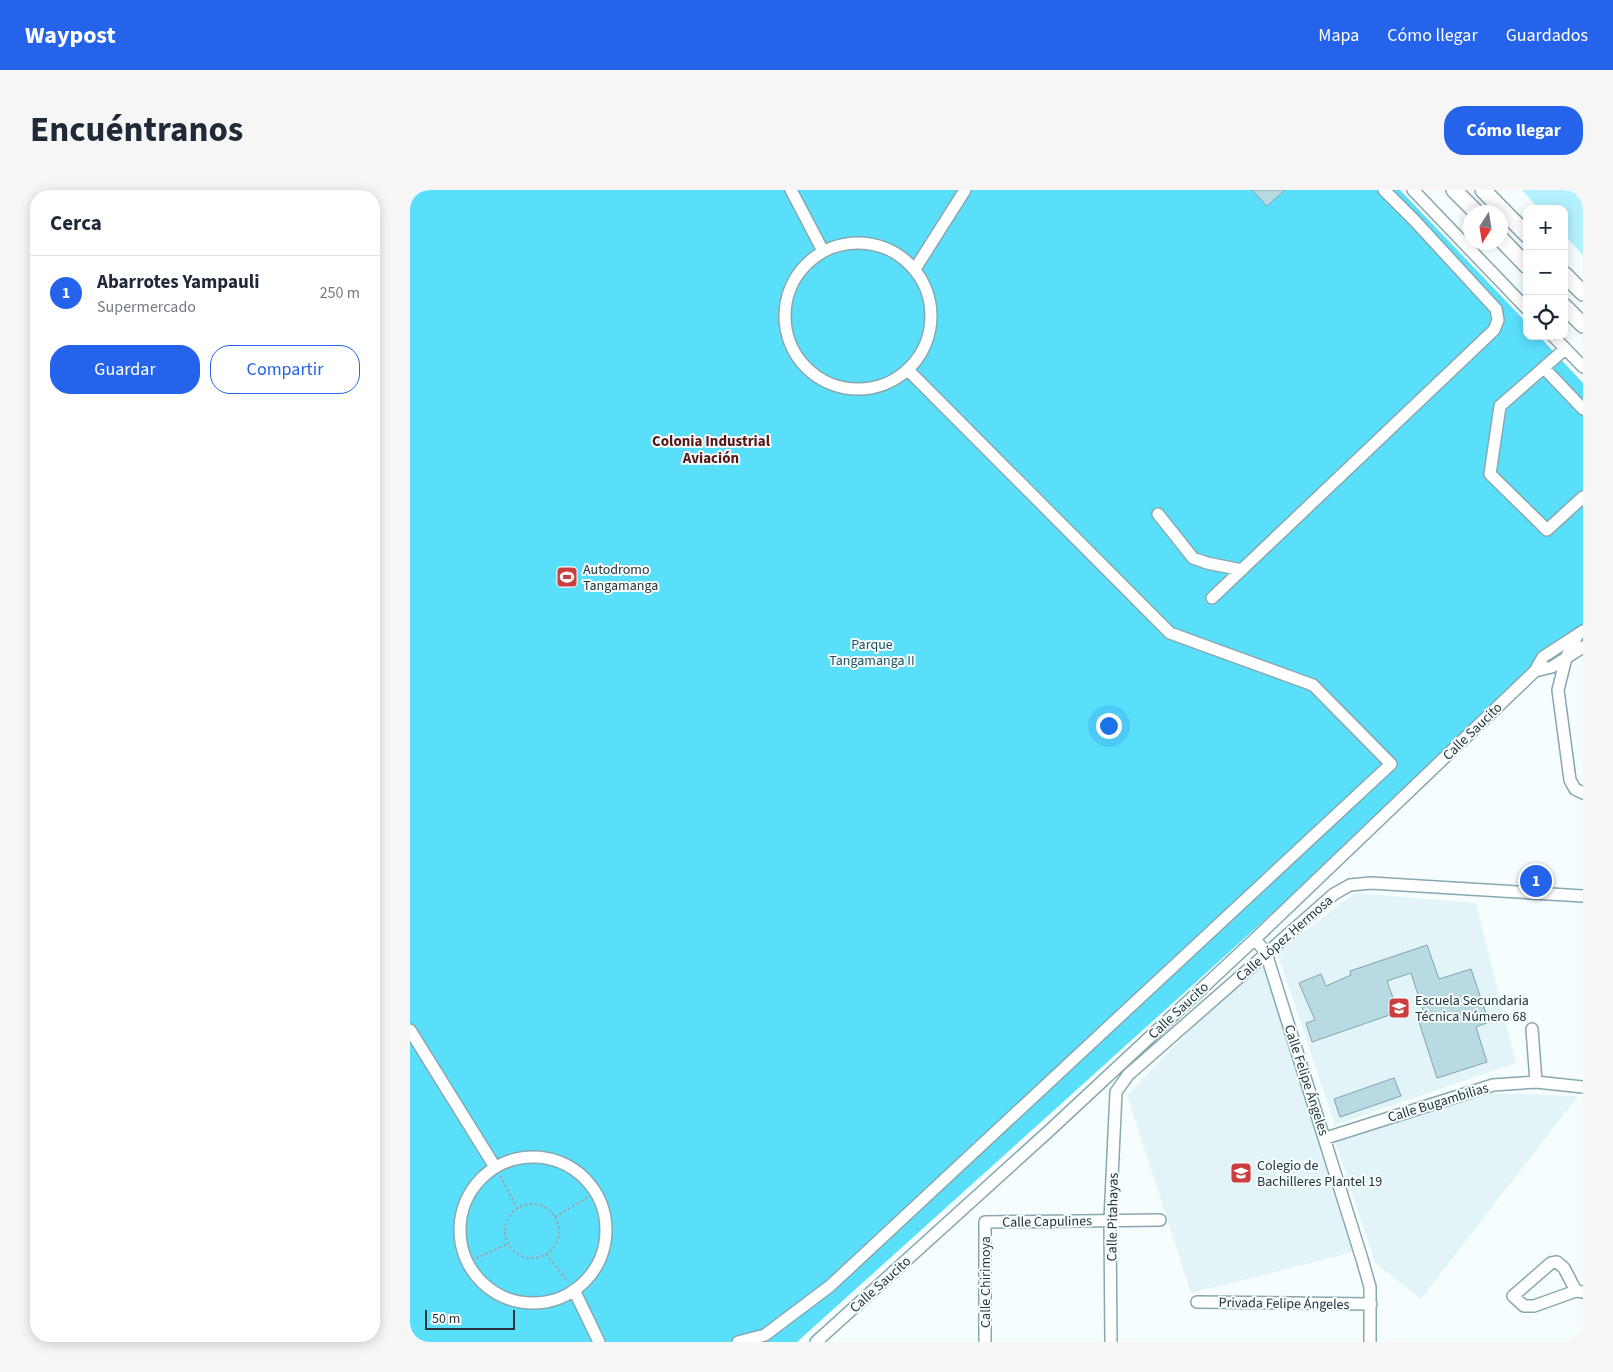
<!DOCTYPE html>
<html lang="es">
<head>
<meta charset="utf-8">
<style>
	:root { --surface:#fff; --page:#f6f6f7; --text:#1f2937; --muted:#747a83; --line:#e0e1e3; --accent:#2563eb }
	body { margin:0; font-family:"Source Sans 3",sans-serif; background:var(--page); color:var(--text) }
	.controls { position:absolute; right:15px; top:15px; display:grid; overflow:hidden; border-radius:10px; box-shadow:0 2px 12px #0003 }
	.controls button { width:45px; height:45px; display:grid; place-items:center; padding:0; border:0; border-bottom:1px solid var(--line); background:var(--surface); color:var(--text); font:25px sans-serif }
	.compass { position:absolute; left:1053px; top:15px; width:45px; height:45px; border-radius:50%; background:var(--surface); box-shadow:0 2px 12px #0003; rotate:192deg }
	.scale { position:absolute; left:15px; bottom:12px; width:90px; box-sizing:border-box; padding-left:5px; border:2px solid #273539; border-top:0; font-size:14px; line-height:18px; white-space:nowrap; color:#273539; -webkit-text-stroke:4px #f6fdff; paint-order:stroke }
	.you { position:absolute; left:698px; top:535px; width:18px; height:18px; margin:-12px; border:4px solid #fff; border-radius:50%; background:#1a73e8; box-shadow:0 0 0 8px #1a73e833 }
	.badge { display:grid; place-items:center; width:32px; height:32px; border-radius:50%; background:var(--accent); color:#fff; font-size:16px; font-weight:700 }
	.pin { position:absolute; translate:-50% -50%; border:2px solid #fff; box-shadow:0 1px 5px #0006 }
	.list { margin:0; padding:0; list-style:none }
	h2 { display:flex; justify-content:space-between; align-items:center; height:65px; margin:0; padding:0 20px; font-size:21px }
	h2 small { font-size:16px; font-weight:400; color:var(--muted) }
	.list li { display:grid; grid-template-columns:32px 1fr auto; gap:15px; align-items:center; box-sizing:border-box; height:75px; padding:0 20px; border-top:1px solid var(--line) }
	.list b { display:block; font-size:19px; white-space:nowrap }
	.list p { margin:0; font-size:16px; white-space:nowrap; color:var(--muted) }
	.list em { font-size:16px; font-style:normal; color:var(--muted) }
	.actions { display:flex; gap:10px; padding:15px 20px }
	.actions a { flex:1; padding:11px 0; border:1px solid var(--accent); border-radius:20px; text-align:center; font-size:18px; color:var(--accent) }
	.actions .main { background:var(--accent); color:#fff }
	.icon { flex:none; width:28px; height:28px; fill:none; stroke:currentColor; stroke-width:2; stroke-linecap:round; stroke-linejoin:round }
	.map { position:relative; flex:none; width:1173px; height:1152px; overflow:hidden; border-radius:20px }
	header { display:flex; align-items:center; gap:30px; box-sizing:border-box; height:70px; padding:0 25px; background:var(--accent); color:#fff }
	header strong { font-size:24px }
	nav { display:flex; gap:28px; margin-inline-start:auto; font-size:18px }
	.intro { display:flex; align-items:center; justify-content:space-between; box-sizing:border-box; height:120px; padding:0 30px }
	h1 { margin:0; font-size:35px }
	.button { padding:12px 22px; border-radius:20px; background:var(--accent); color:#fff; font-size:18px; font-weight:700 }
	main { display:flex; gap:30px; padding:0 30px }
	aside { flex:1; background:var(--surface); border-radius:20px; box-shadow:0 2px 12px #0003 }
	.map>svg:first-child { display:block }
</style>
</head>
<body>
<header>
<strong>Waypost</strong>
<nav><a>Mapa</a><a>Cómo llegar</a><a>Guardados</a></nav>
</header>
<div class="intro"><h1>Encuéntranos</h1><a class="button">Cómo llegar</a></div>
<main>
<aside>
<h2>Cerca<small></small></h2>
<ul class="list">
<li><span class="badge">1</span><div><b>Abarrotes Yampauli</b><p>Supermercado</p></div><em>250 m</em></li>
</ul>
<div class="actions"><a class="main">Guardar</a><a>Compartir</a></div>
</aside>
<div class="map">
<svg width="1173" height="1152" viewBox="0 0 1173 1152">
	<rect width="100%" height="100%" fill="#f6fdff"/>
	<path fill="#e2f4f8" d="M945 703 1066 713 1106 873 925 935 867 762Z
		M852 766 944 1062 781 1103 717 905Z
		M1082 903 1168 906 1011 1109 965 1073 923 945Z"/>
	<path fill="#b4f1ff" d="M1112 0H1173V65L1154 45V19H1129Z"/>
	<path fill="#5adffb" d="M0 0H990L1117 133V146H1129L1173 193V443L387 1152H0Z"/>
	<path fill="#b7dae3" stroke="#82a4ac" d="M842 0H875L857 16Z
		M1017 755 1029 789 1061 779 1079 832 1066 837 1077 872 1027 888 1009 832 1016 830 1001 783 977 791 988 822 902 852 896 833 905 830 889 793 911 784 916 796 941 785 940 781Z
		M984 888 991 906 930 927 924 909Z"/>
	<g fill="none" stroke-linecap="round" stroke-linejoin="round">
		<g stroke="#86a8b0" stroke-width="14">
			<path id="minor" d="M381 0 413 61
				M1003 0 1117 119
				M375 126a73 73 0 1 1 146 0a73 73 0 1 1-146 0Z
				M505 79 555 0
				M1143 146 1173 177
				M1155 159 1090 216 1080 284 1137 340 1173 307
				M1134 178 1173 219
				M748 324 783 368 797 373 832 380
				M802 408 1084 140 1088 130 1086 119 1005 31 974 0
				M1167 446 1156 468 1148 500 1160 590 1165 599 1173 603
				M1125 481 1142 477 1173 457
				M845 749 856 763 952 1069 960 1097V1152
				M1122 839 1126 892
				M0 840 85 977
				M916 948 1083 895 1126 892 1173 897
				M50 1040a73 73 0 1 1 146 0a73 73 0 1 1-146 0Z
				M164 1100 189 1152
				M1166 1101 1154 1078 1147 1072 1141 1073 1103 1106 1114 1116H1124L1166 1101 1173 1102
				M787 1112 961 1114
				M328 1152 355 1145 420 1096 981 574 903 495 760 443 498 180
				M406 1152 640 940 845 749 1125 481 1133 467 1173 441
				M575 1152V1032L750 1030
				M701 1152 700 1030 706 902 718 885 924 704 940 695 961 693 1173 706"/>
		</g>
		<g stroke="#86a8b0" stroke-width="18">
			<path id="major" d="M1044 0 1066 22
				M1073 0 1117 45
				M1090 48 1117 76
				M1154 84 1173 103
				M1154 116 1173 135"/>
		</g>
		<path stroke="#9ca6a9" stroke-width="2" stroke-dasharray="2.5 2.5" stroke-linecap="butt" d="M90 986 108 1019
			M95 1041a27 27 0 1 1 54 0a27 27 0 1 1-54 0Z
			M145 1027 185 1003
			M136 1064 158 1092
			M57 1072 98 1054"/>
		<use href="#minor" stroke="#fff" stroke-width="11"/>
		<use href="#major" stroke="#fff" stroke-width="15"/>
	</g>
	<defs>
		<g id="stadium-square" transform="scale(1.125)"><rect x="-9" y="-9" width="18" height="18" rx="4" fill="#cc3d3d" stroke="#f6fdff"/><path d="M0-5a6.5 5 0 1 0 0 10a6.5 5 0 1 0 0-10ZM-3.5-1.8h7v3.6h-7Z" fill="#fff"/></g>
		<g id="school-square" transform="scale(1.125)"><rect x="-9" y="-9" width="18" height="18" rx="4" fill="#cc3d3d" stroke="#f6fdff"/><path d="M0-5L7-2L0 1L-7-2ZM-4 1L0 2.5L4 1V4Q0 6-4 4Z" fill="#fff"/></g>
	</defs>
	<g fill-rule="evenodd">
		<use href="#stadium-square" x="157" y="387"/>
		<use href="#school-square" x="989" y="818"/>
		<use href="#school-square" x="831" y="983"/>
	</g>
	<g text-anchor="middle" stroke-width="4" stroke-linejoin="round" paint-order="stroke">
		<g font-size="14" fill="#273539" stroke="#f6fdff" text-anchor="start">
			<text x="173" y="384">Autodromo<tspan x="173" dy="16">Tangamanga</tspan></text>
			<text x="1005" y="815">Escuela Secundaria<tspan x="1005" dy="16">Técnica Número 68</tspan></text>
			<text x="847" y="980">Colegio de<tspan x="847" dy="16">Bachilleres Plantel 19</tspan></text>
		</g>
		<g font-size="14" fill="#1a535e" stroke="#f6fdff">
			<text x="462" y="459">Parque<tspan x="462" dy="16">Tangamanga II</tspan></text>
		</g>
		<g font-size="14" fill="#273539" stroke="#f6fdff">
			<text transform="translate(1062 541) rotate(-44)" y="5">Calle Saucito</text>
			<text transform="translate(874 748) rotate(-41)" y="5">Calle López Hermosa</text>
			<text transform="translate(768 820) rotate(-43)" y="5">Calle Saucito</text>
			<text transform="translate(897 890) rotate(72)" y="5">Calle Felipe Ángeles</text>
			<text transform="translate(1028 912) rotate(-17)" y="5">Calle Bugambilias</text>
			<text transform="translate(702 1027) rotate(-89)" y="5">Calle Pitahayas</text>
			<text transform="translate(637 1031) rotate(-1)" y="5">Calle Capulines</text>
			<text transform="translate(575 1092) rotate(-90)" y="5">Calle Chirimoya</text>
			<text transform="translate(470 1094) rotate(-42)" y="5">Calle Saucito</text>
			<text transform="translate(874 1113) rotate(1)" y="5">Privada Felipe Ángeles</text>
		</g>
		<g font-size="15" font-weight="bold" fill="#5a1515" stroke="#f6fdff">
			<text x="301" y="256">Colonia Industrial<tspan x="301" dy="17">Aviación</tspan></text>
		</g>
	</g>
</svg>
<div class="controls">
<button>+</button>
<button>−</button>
<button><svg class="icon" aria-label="locate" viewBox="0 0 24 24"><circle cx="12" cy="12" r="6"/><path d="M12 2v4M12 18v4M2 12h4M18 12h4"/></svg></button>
</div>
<svg class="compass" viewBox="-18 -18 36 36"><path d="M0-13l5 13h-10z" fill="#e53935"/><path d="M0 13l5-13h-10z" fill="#747a83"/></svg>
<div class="scale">50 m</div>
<div class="you"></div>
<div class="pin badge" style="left:1126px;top:691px">1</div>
</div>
</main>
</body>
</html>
